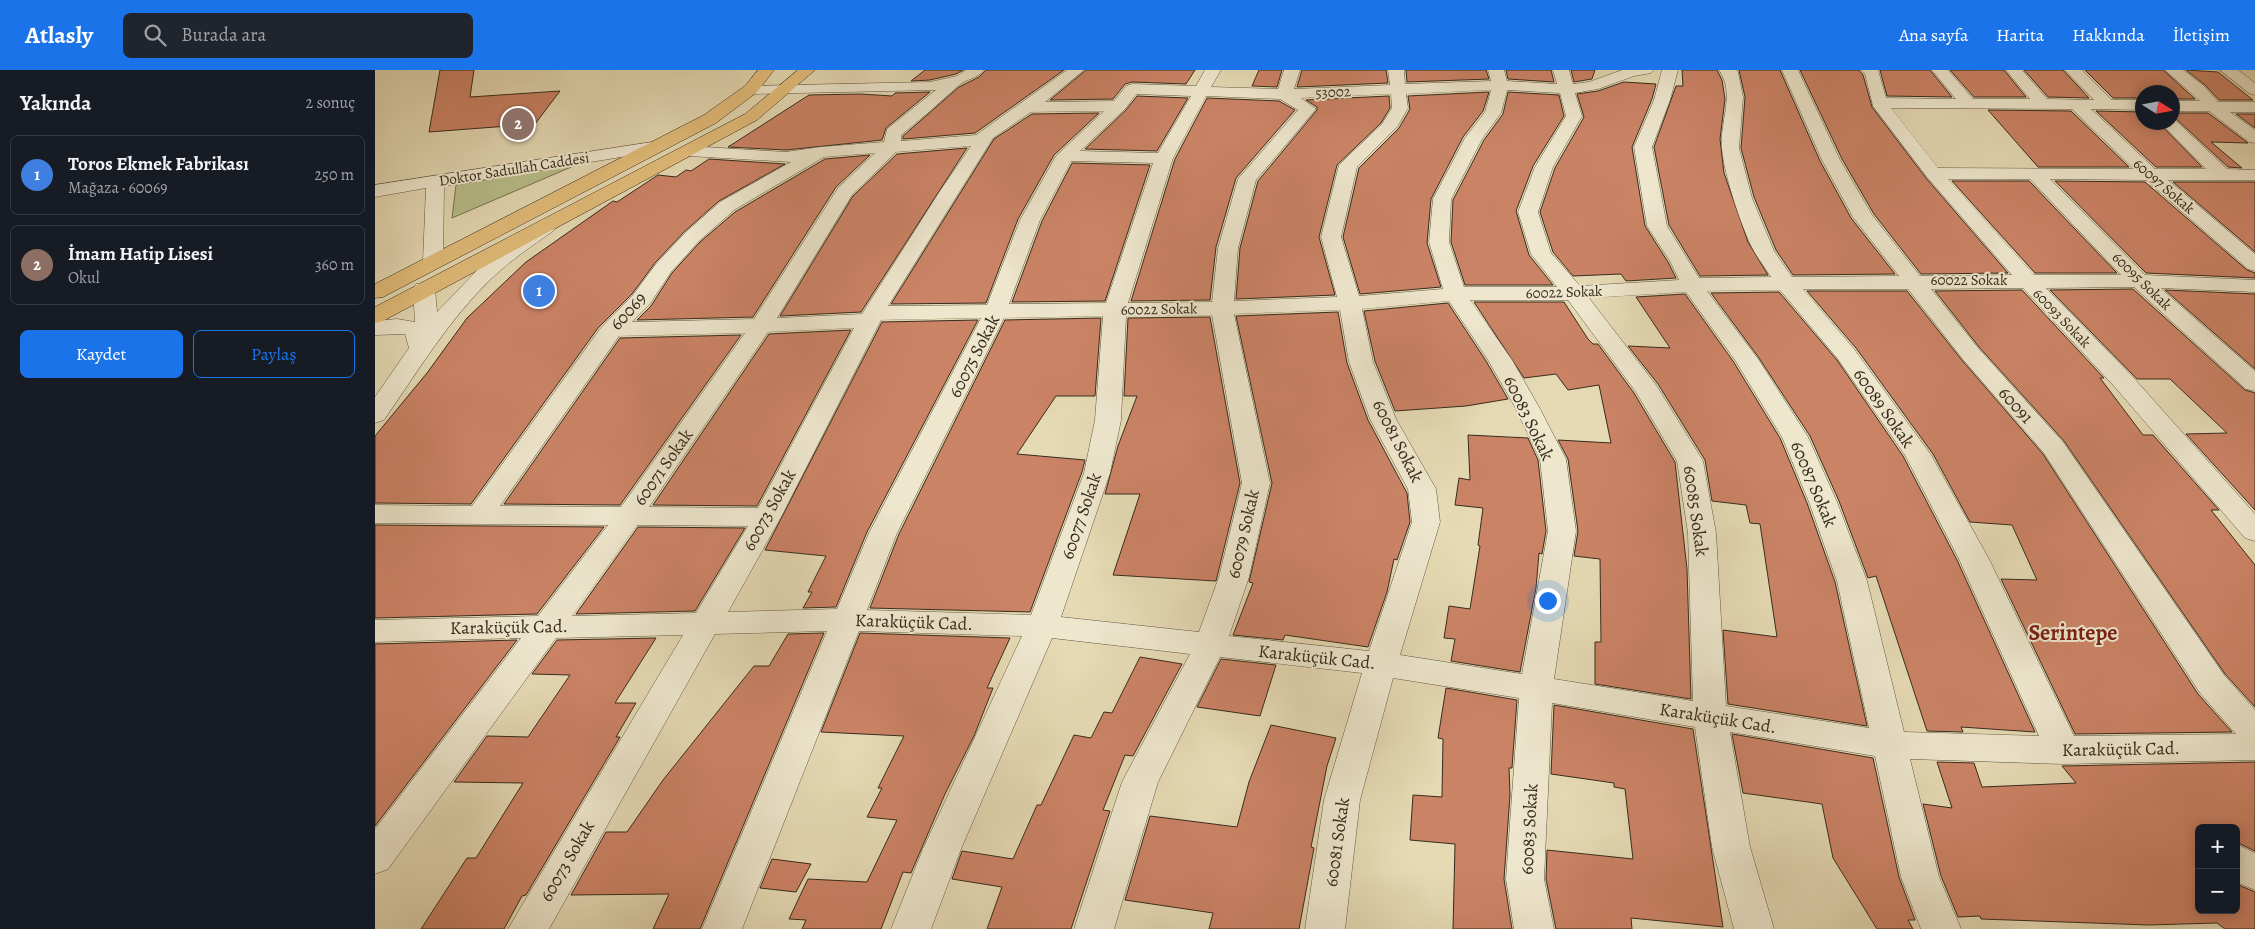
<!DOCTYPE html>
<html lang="tr">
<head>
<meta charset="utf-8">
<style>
	:root { --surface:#171b24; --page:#20242c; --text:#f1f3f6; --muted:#9ea1a6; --line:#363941; --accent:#1a73e8 }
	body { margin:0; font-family:Alegreya,serif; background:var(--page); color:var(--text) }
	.controls { position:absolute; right:15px; bottom:15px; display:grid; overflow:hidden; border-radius:8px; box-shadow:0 2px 12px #0003 }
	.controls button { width:45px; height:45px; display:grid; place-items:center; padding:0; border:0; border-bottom:1px solid var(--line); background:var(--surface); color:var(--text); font:25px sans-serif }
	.compass { position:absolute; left:1760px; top:15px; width:45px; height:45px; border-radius:50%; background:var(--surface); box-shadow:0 2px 12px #0003; rotate:101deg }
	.you { position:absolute; left:1172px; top:530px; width:18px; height:18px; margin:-12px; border:4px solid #fff; border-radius:50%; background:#1a73e8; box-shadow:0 0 0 8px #1a73e833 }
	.badge { display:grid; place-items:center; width:32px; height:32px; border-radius:50%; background:var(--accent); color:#fff; font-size:16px; font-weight:700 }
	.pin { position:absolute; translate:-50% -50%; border:2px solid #fff; box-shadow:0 1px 5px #0006 }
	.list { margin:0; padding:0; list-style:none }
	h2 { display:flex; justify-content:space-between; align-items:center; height:65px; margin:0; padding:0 20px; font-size:21px }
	h2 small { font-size:16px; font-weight:400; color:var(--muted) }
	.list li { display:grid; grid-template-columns:32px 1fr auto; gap:15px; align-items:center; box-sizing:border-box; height:80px; margin:0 10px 10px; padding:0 10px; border:1px solid var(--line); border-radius:8px }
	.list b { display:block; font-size:19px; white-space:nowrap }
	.list p { margin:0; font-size:16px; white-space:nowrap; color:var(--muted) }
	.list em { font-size:16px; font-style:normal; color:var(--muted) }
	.actions { display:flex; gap:10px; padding:15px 20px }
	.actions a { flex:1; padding:11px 0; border:1px solid var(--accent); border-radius:8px; text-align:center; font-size:18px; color:var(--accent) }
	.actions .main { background:var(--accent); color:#fff }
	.icon { flex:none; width:28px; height:28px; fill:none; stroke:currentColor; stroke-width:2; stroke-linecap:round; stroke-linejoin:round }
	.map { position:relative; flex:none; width:1880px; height:859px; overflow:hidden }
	header { display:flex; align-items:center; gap:30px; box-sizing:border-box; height:70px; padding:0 25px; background:var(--accent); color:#fff }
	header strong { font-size:24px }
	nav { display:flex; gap:28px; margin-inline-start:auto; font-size:18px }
	.search { width:350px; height:45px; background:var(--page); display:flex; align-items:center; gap:12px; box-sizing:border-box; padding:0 18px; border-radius:8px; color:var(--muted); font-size:19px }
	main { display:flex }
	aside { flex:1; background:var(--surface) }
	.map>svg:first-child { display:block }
</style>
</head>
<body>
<header>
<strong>Atlasly</strong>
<div class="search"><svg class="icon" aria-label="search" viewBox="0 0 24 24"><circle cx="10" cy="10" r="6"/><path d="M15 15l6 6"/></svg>Burada ara</div>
<nav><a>Ana sayfa</a><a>Harita</a><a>Hakkında</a><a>İletişim</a></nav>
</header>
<main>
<aside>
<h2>Yakında<small>2 sonuç</small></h2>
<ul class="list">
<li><span class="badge" style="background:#3f7fe0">1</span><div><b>Toros Ekmek Fabrikası</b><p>Mağaza · 60069</p></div><em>250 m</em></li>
<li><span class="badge" style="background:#8d6e63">2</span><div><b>İmam Hatip Lisesi</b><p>Okul</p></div><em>360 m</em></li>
</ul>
<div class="actions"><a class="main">Kaydet</a><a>Paylaş</a></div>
</aside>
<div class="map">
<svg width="1880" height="859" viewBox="0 0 1880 859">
	<rect width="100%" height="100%" fill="#e5dab4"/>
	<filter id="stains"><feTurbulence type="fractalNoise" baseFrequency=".004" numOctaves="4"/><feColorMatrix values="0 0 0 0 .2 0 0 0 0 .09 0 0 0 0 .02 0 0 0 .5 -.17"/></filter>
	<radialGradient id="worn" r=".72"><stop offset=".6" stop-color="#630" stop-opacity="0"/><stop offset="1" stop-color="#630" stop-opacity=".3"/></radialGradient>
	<path fill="#b8be8a" stroke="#787454" d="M208 92 77 148 81 115Z"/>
	<path fill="#cb8366" stroke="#372b1d" d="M65 0H99L95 27 185 21 160 54 54 62Z
		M550 0H588L581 4 555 10 536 11Z
		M611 0H689L600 63 528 69V66L584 17 604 7Z
		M711 0H820L811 14 757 12 750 14 738 29 675 30Z
		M884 0H907L902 17 877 16Z
		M927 0H1011L1013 13 922 17Z
		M1031 0H1111L1114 9 1032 12Z
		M1131 0H1176L1179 12 1133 9Z
		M1196 0H1220L1217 9 1199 12Z
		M1307 0H1342L1347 10 1350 29 1345 69 1349 103 1373 172 1393 205 1325 206 1294 155 1279 77 1301 16H1308Z
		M1364 0H1405L1445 91 1476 148 1520 204 1418 205 1401 180 1379 127 1366 78 1370 27Z
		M1425 0H1484L1488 5 1497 37 1551 108 1633 203 1546 204 1499 144 1467 89Z
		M1505 0H1555L1577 27 1512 26Z
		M1575 0H1629L1651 27H1599Z
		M1649 0H1688L1714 28 1673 27Z
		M1710 0H1788L1820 29H1798V22H1768V28H1738Z
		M1811 0 1843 2 1878 30H1844L1830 15Z
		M1249 12 1281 14 1277 29 1257 77 1270 156 1293 192 1301 208 1251 211 1246 204 1198 206 1178 182 1165 142 1180 98 1209 47 1202 24 1223 21Z
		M555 22 511 58 507 70 411 80 353 77 434 25 486 24 517 26 520 23Z
		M1114 22 1108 41 1088 67 1056 129 1052 173 1066 217 985 224 968 167 984 98 1024 58 1035 39 1033 26Z
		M1133 22 1184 25 1189 46 1158 96 1141 141 1154 185 1178 215H1090L1076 172 1078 130 1109 70 1128 44Z
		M762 26 813 28 782 81 710 79 751 40Z
		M1014 26 1015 38 1006 53 962 95 944 167 960 225 861 229 865 178 883 111 942 40V37L931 30Z
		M832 28 904 31 920 40 861 108 841 177 835 230 756 231 800 89Z
		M1613 40 1696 41 1754 97H1663Z
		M1721 41 1768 42V52H1783L1827 97H1781Z
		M724 43 679 85 643 149 611 233 516 234 619 69 657 44Z
		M1798 43H1833L1873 73 1836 72 1867 98 1853 97 1798 46Z
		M1861 44H1880V58Z
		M592 78 486 242 405 246 478 126 522 84Z
		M495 85 461 117 378 247 262 250 276 236 297 203 325 172 360 142 450 89Z
		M334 89 410 94 344 131 309 162 280 193 257 224 223 258 96 434 0 433V366L52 303 92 248 151 192 238 131 242 132 283 105 301 107 311 100 316 101Z
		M697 93 775 95 730 231 637 232 667 151Z
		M1577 111H1654L1742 203H1660Z
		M1680 111 1770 112 1872 200 1880 203V208L1771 203Z
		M1798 112H1880V182Z
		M1758 219 1870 320 1880 323V440L1811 364 1852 363 1795 309H1762L1675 220Z
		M1647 220 1729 308H1725L1768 365H1778L1844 440H1836L1880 495V637L1850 604 1689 371 1604 277 1560 221Z
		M1790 220 1880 224V299Z
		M1432 221H1532L1586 289 1668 384 1823 624 1857 662 1700 664 1626 509 1662 510 1637 455 1595 452 1558 384 1481 278Z
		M1404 222 1462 290 1528 386 1582 490 1660 662 1586 657 1588 662 1552 661 1501 506 1493 508 1464 431 1435 366 1384 288 1336 223Z
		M1310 224 1358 291 1405 368 1432 433 1460 512 1492 656 1353 634 1348 560 1402 567 1385 454 1375 453 1371 435 1337 431 1330 390 1283 314 1253 276 1295 278 1261 227Z
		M1099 232H1189L1213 269 1218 274H1223L1259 323 1300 392 1312 499 1316 629 1220 614V572H1226L1225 489 1199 486 1203 461 1193 389 1183 370 1236 373 1224 315 1193 320 1181 304 1149 308Z
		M1073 233 1111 291 1133 329 1091 336 1020 341 1000 291 989 241Z
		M963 242 972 293 993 350 1032 423 1035 452 1022 490 1019 489 1012 522 993 577 910 565 908 570 858 565 878 513 874 512 897 413 861 246Z
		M835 247 865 413 841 511 738 505 765 424H730L743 376 762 326H749L753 248Z
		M726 248 720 326H681L642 384 710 390 707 402 655 542 495 538 524 464 630 250Z
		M603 250 492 462 461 537 428 538 437 522H433L451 486 390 480 507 252Z
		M476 260 382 436 278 435 394 264Z
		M366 265 245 435 129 434 245 268Z
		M1093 365 1153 368 1163 390 1171 461 1167 484 1164 483 1161 518 1145 602 1076 591 1080 569 1069 568 1074 536 1095 539 1105 476 1103 475 1108 438 1080 435 1084 408 1095 410Z
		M0 455 229 457 162 544 0 548Z
		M263 457 370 458 320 541 201 544Z
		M449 563 325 859H278L294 824 196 825 231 762H252L288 710 379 596H394L413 564Z
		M485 563 635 568 612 618H618L599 666 570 724 536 803 528 802 506 859H427L431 850 414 849 433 809 492 812 522 750 492 747 507 718H503L529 666 446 662Z
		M281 568 240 633H261L241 667H245L151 825 147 826 129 859H46L92 788H101L148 713 79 712 112 666 153 667 195 605 157 604 182 570Z
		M142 570 0 756V574Z
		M765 587 807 594 758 686 750 685 728 740 735 741 696 859H612L627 817 577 809 587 781 638 789 662 735H666L699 665 716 668 729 642 737 643Z
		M846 589 901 595 885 646 822 637Z
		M1071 618 1142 630 1137 698H1134L1135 725 1129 809 1137 859H1078L1080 774 1035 770 1038 725 1067 727 1068 669 1063 668Z
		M1179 635 1318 659 1348 857 1256 848 1257 859H1181L1171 809 1172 780 1258 789 1250 719 1239 717V713L1176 704Z
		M896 655 961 668 952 696 936 777 939 778 924 859H834L838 843 750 830 775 746 862 757 874 712Z
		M1357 664 1498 688 1524 807 1540 850H1533L1538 859H1502L1458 788 1447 734 1368 723Z
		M1562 692 1599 693 1607 717 1701 713 1687 696 1880 692V781L1861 772V758H1824V840H1861V814L1880 822V859H1850L1842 853 1774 855 1606 849 1605 846 1583 847 1566 806 1548 734 1577 738Z
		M397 789 436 794 421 822 385 818Z"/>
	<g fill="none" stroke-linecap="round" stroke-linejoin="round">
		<g stroke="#625743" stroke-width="1">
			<path id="minor" d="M591 0H609C602 9 590 9 583 16 564 33 546 49 526 65V71L601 65 692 0H709L670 32 739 31 751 16 757 14 821 16 830 0H846L836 17 903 19 909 0H925L919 19 1015 15 1013 0H1029L1030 14 1116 11 1113 0H1129L1132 11 1182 14 1178 0H1194L1198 14 1214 12 1247 0H1279L1276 3 1259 6 1223 19 1200 23 1207 46 1178 97 1163 142 1176 183 1205 216 1304 210 1295 191 1272 156 1259 77 1279 30 1287 0H1303L1295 30 1277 77 1292 156 1324 208 1396 207C1391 199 1384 190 1379 181 1367 159 1349 104 1347 79 1344 53 1361 24 1344 0H1361L1363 2 1368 27 1364 78 1377 128 1399 181 1417 207 1524 206 1478 147 1447 90 1407 0H1423L1465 90 1497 145 1545 206 1637 205 1552 107 1498 36 1490 4 1486 0H1503L1511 28 1581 29 1557 0H1573L1598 29H1655L1631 0H1647L1672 29 1719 30 1690 0H1707L1737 30H1768V40L1716 39 1780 99H1831L1785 52H1798V48L1852 99 1880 100V110H1793L1880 184V201L1873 199 1771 110 1675 109 1770 205 1880 210V222L1785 218 1880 301V321L1871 319 1759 217 1671 218 1757 306 1880 444V471L1870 468 1739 316 1648 218 1556 219 1603 278 1688 372 1849 605 1880 640V690L1688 694 1535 689 1564 807 1586 859H1546L1526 807 1500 686 1355 662 1375 777 1399 859H1359L1337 777 1320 657 1177 633 1169 809 1179 859H1139L1131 809 1144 628 1018 608 985 730 970 859H930L949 730 987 603 845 587 783 712 739 859H699L747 712 815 584 677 568 586 779 556 859H516L548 779 647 566 484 561 367 859H327L452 561 340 564 174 859H133L308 565 181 568 13 799 0 804V759L146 568 0 572V550L163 546 233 455 0 453V435L97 436 225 259 258 225 281 194 310 163 345 132 416 92 314 86 308 85 305 81 308 77 314 76 411 82 445 77 509 72 512 59 561 20 376 24 370 22 368 19 370 16 555 12 582 6ZM1116 20 1110 42 1090 68 1058 129 1054 172 1068 219 984 226 966 167 982 97 1022 57 1033 38 1031 24ZM1132 20 1185 23 1191 46 1160 97 1143 142 1156 184 1182 217H1089L1074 172 1076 129 1107 69 1126 43ZM761 24 816 26 783 83 705 81 750 39ZM1016 24 1017 38 1007 54 964 95 946 167 962 227 859 231 863 178 881 110 941 39 926 28ZM831 26 905 29 923 40 863 109 843 178 837 232 753 233 798 88ZM1516 38 1697 39 1759 99 1563 98ZM729 41 681 86 645 150 612 235 513 236 618 68 656 42ZM596 76 565 121 487 244 402 248 477 125 521 82ZM500 83 463 118 379 249 257 252 274 235 296 202 324 171 359 140 449 87ZM696 91 778 93 731 233 634 234 665 150ZM1573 109H1655L1746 205H1659ZM1428 219H1533L1587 288 1669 383 1825 623 1861 664 1699 666 1614 489 1556 385 1479 279ZM1405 220 1463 289 1530 385 1584 489 1664 666 1529 662 1492 511 1462 432 1433 367 1383 289 1332 221ZM1311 222 1360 290 1407 367 1434 432 1462 511 1494 658 1351 636 1341 463 1328 391 1281 315 1214 228ZM1095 230H1193L1261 322 1302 391 1313 463 1318 631 1179 609 1201 461 1191 389 1164 337 1137 290ZM1074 231 1113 290 1140 337 1165 389 1173 461 1147 604 1025 585 1065 452 1061 419 1021 349 998 292 987 239ZM965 240 974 292 995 349 1033 419 1037 452 994 581 854 566 874 507 895 413 859 244ZM837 245 867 413 844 507 824 562 686 547 735 403 746 350 751 246ZM728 246 720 350 709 403 656 545 492 540 522 463 629 248ZM606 248 494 463 462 539 353 542 406 447 506 250ZM479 258 383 438 274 437 393 262ZM370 263 246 437 125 436 244 266ZM262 455 373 456 321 543 197 546Z
				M1790 0H1808L1829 16 1843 32H1880V42H1855L1880 60V73L1874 72 1834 41H1798V31H1825Z
				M1845 0H1863L1880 13V25L1874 23Z
				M277 72 283 73 286 77 283 81 69 116 68 191 65 195 58 197 51 195 48 191 51 118 0 127V115Z
				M171 151 178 153 181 157 178 161C157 176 136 190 117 208 74 249 43 301 9 350L0 353V327L34 278 30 264 0 265V251L22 249 40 252 38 219 41 214 49 213 57 214 60 219 62 242 110 192 164 153Z
				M1861 774 1880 783V820L1861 812Z"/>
		</g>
		<g stroke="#372b1d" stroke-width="1">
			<path id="major" d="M383 0H399L382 22 341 53 8 227 0 228V214L329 45 370 16Z
				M423 0H440L382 50 8 251 0 253V237L370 44Z"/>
		</g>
		<use href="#minor" fill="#eee7ce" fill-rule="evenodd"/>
		<use href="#major" fill="#e2bd7a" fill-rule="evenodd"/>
	</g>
	<g text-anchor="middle" stroke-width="4" stroke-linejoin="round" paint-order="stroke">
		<g font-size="15" fill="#372b1d" stroke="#eee7ce">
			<text transform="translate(958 22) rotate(-3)" y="5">53002</text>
			<text transform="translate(139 99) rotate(-9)" y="5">Doktor Sadullah Caddesi</text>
			<text transform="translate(1789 116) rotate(41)" y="5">60097 Sokak</text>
			<text x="1594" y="215">60022 Sokak</text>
			<text transform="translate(1767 211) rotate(44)" y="5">60095 Sokak</text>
			<text transform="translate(1189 222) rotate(-2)" y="5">60022 Sokak</text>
			<text transform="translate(784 239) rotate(-1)" y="5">60022 Sokak</text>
			<text transform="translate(1687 248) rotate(46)" y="5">60093 Sokak</text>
		</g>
		<g font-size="18" fill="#372b1d" stroke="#eee7ce">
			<text transform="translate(253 241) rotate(-48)" y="6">60069</text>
			<text transform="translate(599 286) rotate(-63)" y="6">60075 Sokak</text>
			<text transform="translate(1641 335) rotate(48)" y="6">60091</text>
			<text transform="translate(1509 338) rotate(55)" y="6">60089 Sokak</text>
			<text transform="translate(1154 348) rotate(64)" y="6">60083 Sokak</text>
			<text transform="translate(1023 371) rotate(63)" y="6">60081 Sokak</text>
			<text transform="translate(288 397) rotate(-55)" y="6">60071 Sokak</text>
			<text transform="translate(1439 414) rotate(67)" y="6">60087 Sokak</text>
			<text transform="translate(394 440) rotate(-61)" y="6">60073 Sokak</text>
			<text transform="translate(1321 441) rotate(82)" y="6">60085 Sokak</text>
			<text transform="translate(706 446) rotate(-71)" y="6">60077 Sokak</text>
			<text transform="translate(868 464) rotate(-77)" y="6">60079 Sokak</text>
			<text transform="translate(539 552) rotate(2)" y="6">Karaküçük Cad.</text>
			<text transform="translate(134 557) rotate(-1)" y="6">Karaküçük Cad.</text>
			<text transform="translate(942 587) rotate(6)" y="6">Karaküçük Cad.</text>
			<text transform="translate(1343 648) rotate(9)" y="6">Karaküçük Cad.</text>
			<text transform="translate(1746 679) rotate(-1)" y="6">Karaküçük Cad.</text>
			<text transform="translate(1154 759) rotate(-87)" y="6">60083 Sokak</text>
			<text transform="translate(962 772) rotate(-82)" y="6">60081 Sokak</text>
			<text transform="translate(192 791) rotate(-60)" y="6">60073 Sokak</text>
		</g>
		<g font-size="22" font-weight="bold" fill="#7a1f14" stroke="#eee7ce">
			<text x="1698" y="570">Serintepe</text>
		</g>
	</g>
	<rect width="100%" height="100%" filter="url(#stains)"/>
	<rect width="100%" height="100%" fill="url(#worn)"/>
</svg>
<div class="controls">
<button>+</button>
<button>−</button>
</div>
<svg class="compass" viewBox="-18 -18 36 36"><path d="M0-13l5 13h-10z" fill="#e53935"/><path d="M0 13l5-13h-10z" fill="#9ea1a6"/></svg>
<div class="you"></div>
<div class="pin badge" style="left:164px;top:221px;background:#3f7fe0">1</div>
<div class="pin badge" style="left:143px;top:54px;background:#8d6e63">2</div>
</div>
</main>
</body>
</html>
